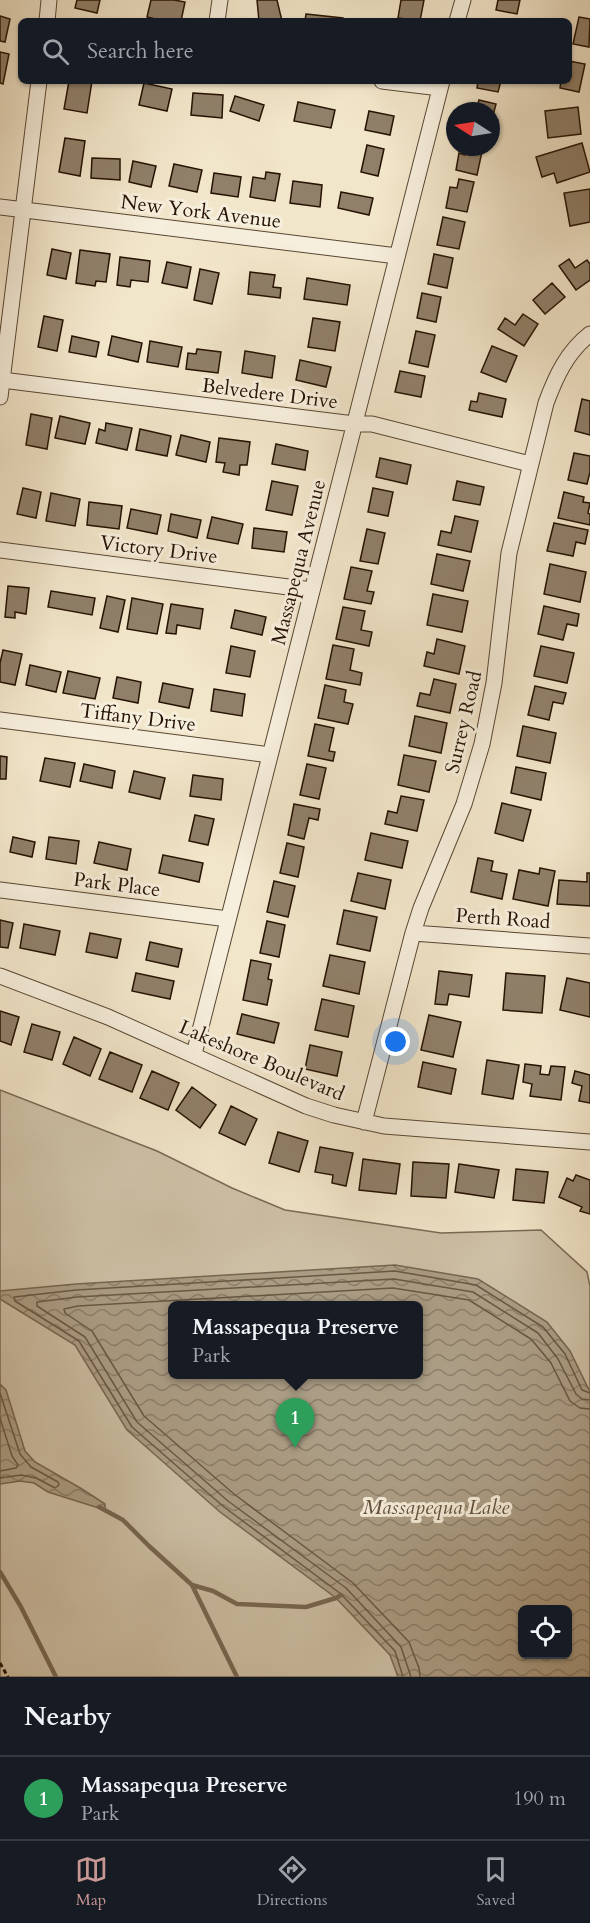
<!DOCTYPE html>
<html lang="en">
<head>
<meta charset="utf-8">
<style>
	:root { --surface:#171b24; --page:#242831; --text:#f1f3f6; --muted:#9ea1a6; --line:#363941; --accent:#c59692 }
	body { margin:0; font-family:Cardo,serif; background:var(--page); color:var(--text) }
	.controls { position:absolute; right:18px; bottom:18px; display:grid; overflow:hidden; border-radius:9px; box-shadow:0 2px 4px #0004 }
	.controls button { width:54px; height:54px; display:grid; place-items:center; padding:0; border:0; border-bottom:2px solid var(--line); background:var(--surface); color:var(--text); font:30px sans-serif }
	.compass { position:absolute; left:446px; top:102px; width:54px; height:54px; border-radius:50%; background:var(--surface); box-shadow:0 2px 4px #0004; rotate:282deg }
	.you { position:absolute; left:396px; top:1042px; width:21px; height:21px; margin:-15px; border:4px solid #fff; border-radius:50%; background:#1a73e8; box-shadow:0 0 0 9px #1a73e833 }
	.badge { display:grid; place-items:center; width:39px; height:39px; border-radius:50%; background:var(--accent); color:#fff; font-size:20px; font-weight:700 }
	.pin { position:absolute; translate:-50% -50px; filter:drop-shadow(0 2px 3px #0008) }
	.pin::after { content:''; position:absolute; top:32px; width:21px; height:18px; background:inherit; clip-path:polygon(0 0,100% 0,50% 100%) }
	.popup { position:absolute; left:168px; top:1301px; width:255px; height:78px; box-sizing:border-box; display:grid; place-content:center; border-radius:9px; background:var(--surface); filter:drop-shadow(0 2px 4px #0005); font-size:20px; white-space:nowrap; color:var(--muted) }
	.popup b { font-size:22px; color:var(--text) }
	.popup::after { content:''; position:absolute; left:50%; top:100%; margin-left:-12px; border:12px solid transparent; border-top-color:var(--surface) }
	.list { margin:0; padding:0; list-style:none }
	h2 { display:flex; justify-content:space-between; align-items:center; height:78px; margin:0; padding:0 24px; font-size:26px }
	h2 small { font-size:20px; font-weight:400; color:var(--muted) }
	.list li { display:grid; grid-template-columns:39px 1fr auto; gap:18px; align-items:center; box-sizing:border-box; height:84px; padding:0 24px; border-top:2px solid var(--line) }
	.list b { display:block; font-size:22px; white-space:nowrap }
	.list p { margin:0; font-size:20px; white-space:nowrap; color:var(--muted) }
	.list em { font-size:20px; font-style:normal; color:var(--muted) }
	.icon { flex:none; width:33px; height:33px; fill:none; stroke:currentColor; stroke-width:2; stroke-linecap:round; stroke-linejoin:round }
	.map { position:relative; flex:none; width:590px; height:1677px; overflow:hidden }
	.search { position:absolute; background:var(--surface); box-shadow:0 2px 4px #0004; left:18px; right:18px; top:18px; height:66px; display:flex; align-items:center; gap:15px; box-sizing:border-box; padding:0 21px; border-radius:9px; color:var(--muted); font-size:22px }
	.sheet { height:162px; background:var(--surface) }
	nav { display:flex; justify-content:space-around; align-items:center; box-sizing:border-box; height:84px; border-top:2px solid var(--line); background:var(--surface); font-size:16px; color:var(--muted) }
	nav a { display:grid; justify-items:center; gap:3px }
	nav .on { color:var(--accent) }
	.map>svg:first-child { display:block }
</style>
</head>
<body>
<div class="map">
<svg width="590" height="1677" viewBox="0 0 590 1677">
	<defs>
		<pattern id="water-waves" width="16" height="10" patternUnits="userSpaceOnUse" patternTransform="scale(1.5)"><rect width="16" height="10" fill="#ac9e86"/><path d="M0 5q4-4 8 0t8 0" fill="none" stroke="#8c7f6b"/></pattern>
	</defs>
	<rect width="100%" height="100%" fill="#f2e6ca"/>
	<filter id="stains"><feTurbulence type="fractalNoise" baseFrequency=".00333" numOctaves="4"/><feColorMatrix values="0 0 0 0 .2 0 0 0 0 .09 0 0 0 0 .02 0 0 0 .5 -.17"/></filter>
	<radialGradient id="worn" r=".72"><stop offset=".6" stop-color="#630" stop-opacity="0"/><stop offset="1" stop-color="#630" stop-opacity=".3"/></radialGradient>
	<path fill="#cfc2a8" stroke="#7a6a55" stroke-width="1.5" fill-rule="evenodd" d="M0 1090 157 1151 232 1188 285 1210 441 1233 541 1230 587 1272 590 1286V1677H0ZM172 1306H418V1374H172ZM522 1610H568V1654H522Z"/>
	<path fill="url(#water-waves)" stroke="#766651" stroke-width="1.5" fill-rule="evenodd" d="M395 1265 478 1279 547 1322 570 1351 590 1392V1677H398L390 1655 336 1598 220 1512 127 1430 75 1345 0 1299V1291L76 1284ZM172 1306H418V1374H172ZM522 1610H568V1654H522Z
		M0 1384 6 1390 25 1451 35 1462 82 1489 105 1504V1510L48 1492 34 1483 20 1481 0 1484Z"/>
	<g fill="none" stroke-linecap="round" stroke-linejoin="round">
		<path stroke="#685844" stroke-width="1.5" d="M0 1393 20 1454 31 1467 58 1482 59 1485 55 1488 36 1478 21 1475 0 1478
			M0 1418 12 1456 18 1465 16 1468 0 1471
			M403 1677 395 1651 341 1594 224 1507 132 1427 79 1341 15 1301 14 1297 76 1290 395 1271 476 1285 543 1327 565 1354 582 1390 590 1393
			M411 1677 401 1647 346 1588 228 1501 137 1422 85 1337 37 1306V1302L77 1297 394 1279 473 1292 538 1333 558 1359 576 1394 582 1399 590 1400
			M420 1677 419 1668 409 1642 353 1583 234 1494 144 1416 92 1331 65 1313 64 1309 78 1306 393 1288 469 1300 531 1339 551 1363 570 1401 580 1408 590 1409"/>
		<path stroke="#766651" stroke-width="4.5" d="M99 1507 123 1520 149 1546 192 1585 213 1591 237 1604 306 1607 336 1598 341 1595
			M0 1572 21 1607 56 1677
			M192 1585 237 1677"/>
	</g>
	<path fill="#90806a" stroke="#251202" stroke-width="1.5" d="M77 0H100L97 13 75 8Z
		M151 0H174L185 2 181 21H164L147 17Z
		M257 0H277L282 21H259Z
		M401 0H424L420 21 398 18Z
		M498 0H520L517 14 496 10Z
		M306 14 343 18V21H305Z
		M0 16 10 19 5 42 0 41Z
		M579 17 590 19 589 47 573 44Z
		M0 52 9 54 3 84 0 83Z
		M569 61 585 64 579 92 560 88 561 81H569Z
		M69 81H92L87 113 64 109Z
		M478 81H501L498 92 477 88Z
		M144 83 172 89 167 111 139 105Z
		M193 93 223 95 222 118 191 115Z
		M235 96 264 105 259 121 230 111Z
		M479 100 496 104 492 119 498 120 494 134 491 133V111H476Z
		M298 102 335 110 331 128 294 121Z
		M578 107 581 134 548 138 545 111Z
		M369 111 394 116 390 135 365 130Z
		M65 138 85 141 80 176 59 172Z
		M582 143 590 172 557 183 554 173 542 177 536 157Z
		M367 145 384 149 378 176 361 172Z
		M467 147H483L477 175 456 170 459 153 465 155Z
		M92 158 120 159V180L91 178Z
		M133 161 156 166 151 187 129 182Z
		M174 164 202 170 197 192 169 186Z
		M266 172 280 174 275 201 250 197 253 177 265 179Z
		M214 173 241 177 238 197 211 193Z
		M459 179 474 182 467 212 446 208 450 187 457 188Z
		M293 181 322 185 320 207 290 203Z
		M590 189V222L570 226 564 193Z
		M341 192 373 198 369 215 338 208Z
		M443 217 465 222 459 249 437 245Z
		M52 249 71 253 66 279 47 275Z
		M80 250 110 254 106 282 96 281 95 286 76 283Z
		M434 254 453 258 447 288 428 284Z
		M120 257 150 261 148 282 131 280 130 287 117 285Z
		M569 259 575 268 587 260 590 264V280L576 290 559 266Z
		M167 262 191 267 187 288 162 283Z
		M200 269 219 273 212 304 194 300Z
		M250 272 275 275 273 287 281 288 280 298 248 294Z
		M307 278 350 285 347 305 304 299Z
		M552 283 565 297 545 314 533 300Z
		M422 293 441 297 436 322 417 318Z
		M523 314 538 324 524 346 498 329 505 318 515 325Z
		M44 316 63 320 57 351 38 347Z
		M313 318 340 322 335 351 308 347Z
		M416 331 435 335 428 367 409 363Z
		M72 336 99 342 96 357 69 352Z
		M112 336 142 343 138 362 108 355Z
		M150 341 182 347 178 367 147 362Z
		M492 346 517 356 506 382 481 372Z
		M197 349 221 352 218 373 186 369 188 353 196 354Z
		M245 351 275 356 272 378 242 373Z
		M300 360 331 367 326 387 296 380Z
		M400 371 425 376 421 397 395 392Z
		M479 393 506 399 502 417 469 410 471 401 477 402Z
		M582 399 590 401V435L575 431Z
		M31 414 52 418 47 449 26 445Z
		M60 416 90 423 85 444 55 438Z
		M106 423 132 428 127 450 96 443 99 429 105 431Z
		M140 429 171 436 167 456 136 450Z
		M181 435 210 442 206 462 176 455Z
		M219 438 250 442 247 465H240L239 475 223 472 225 463 216 462Z
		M276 444 308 451 305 470 272 464Z
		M574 453 590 456V472L587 484 568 480Z
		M380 458 411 465 407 484 376 477Z
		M272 481 298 486 292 515 266 510Z
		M457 481 484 487 480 505 453 500Z
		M23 488 41 492 36 518 17 514Z
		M373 488 393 492 388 516 368 512Z
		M564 492 584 497 583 502 590 503 588 513 590 514V525L558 518Z
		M51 493 80 499 75 526 46 521Z
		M89 502 122 506 119 529 87 525Z
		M131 509 161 515 157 534 127 528Z
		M171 514 201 520 197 538 168 531Z
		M455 516 478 521 471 552 438 545 441 531 451 533Z
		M212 517 243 524 238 544 207 538Z
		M554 523 588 530 585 544 576 542 573 556 547 551Z
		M254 528 287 532 284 552 252 548Z
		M367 529 385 533 378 564 360 561Z
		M437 554 470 561 463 591 431 584Z
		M550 564 586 572 580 602 544 594Z
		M351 567 372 571 367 591 374 592 371 604 344 599Z
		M8 586 29 588 26 614 15 612V618L5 617Z
		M51 591 95 598 92 615 48 607Z
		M433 594 468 601 462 632 427 625Z
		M107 596 125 600 118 632 100 628Z
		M132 598 163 604 157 634 127 629Z
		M171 604 203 609 200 629 177 625 176 634 166 633Z
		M544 606 579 614 577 626 567 624 563 640 538 634Z
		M343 607 365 611 361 630 372 632 369 646 336 639Z
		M235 610 266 617 262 635 231 628Z
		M437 639 465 646 459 674 424 666 427 652 434 654Z
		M333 645 354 649 350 670 362 673 360 685 326 679Z
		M231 646 255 651 250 677 226 673Z
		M541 646 574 653 567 683 534 676Z
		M3 650 22 654 15 685 0 682V663Z
		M30 665 61 672 56 692 26 685Z
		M68 671 100 678 95 699 63 693Z
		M117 677 141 682 138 703 113 698Z
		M434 679 456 684 450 713 417 706 420 693 430 695Z
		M163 683 193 689 189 708 159 702Z
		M325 685 346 690 344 702 353 704 348 724 318 718Z
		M535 686 566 693 563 704 553 702 549 720 528 715Z
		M214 689 245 694 242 716 211 711Z
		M415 716 447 723 441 753 409 746Z
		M315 724 334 728 329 751 335 752 333 761 308 756Z
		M523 726 556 733 550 763 517 756Z
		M404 755 436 761 429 792 398 785Z
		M0 756 7 757 6 779H0Z
		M45 758 75 763 70 787 40 781Z
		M84 764 115 771 112 788 80 781Z
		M307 764 326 768 319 799 300 795Z
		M516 767 546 773 541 800 511 793Z
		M134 771 165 778 160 799 129 792Z
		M193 775 223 779 221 800 190 796Z
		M401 796 424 800 417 831 385 824 388 811 397 813Z
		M502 803 531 810 523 841 495 833Z
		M294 804 320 809 318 820 309 818 304 839 288 835Z
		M195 815 214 819 208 845 189 841Z
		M371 833 408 841 402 868 365 860Z
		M13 837 35 842 32 857 10 852Z
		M49 837 79 841 76 864 46 859Z
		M99 842 131 849 127 870 94 863Z
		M287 843 304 847 298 877 280 873Z
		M163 855 203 863 199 882 159 873Z
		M478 858 493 861 491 871 507 874 502 899 471 892Z
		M540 868 555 871 548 906 513 899 519 870 539 874Z
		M358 873 391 880 385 909 351 901Z
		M587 873H590V906L557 904 559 880 587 882Z
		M274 881 295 886 288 917 267 912Z
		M344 910 377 917 370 951 337 944Z
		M0 920 13 923 8 948 0 947Z
		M267 921 285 925 279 957 260 953Z
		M24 924 60 931 55 955 20 948Z
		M90 933 121 939 117 958 86 952Z
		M150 942 182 949 178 967 146 960Z
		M330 955 365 962 359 994 323 986Z
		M251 960 271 964 268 979 272 980 267 1005 243 1000Z
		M439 971 472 975 469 997 449 994 447 1005 435 1004Z
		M136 973 174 981 170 999 132 991Z
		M506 973 545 976 542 1013 503 1010Z
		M567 978 590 983V1017L560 1010Z
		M322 999 354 1006 348 1037 315 1030Z
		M0 1011 19 1017 11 1045 0 1041Z
		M242 1014 279 1023 274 1043 237 1034Z
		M429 1015 461 1022 453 1057 421 1050Z
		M32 1024 60 1032 52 1060 24 1052Z
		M74 1037 101 1049 90 1076 63 1064Z
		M310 1045 342 1052 337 1076 305 1069Z
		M110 1052 142 1065 132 1092 99 1079Z
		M487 1060 519 1065 513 1099 482 1094Z
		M423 1062 456 1069 451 1094 418 1087Z
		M525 1064 541 1066 540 1074 549 1075 551 1066 565 1067 561 1100 530 1096 532 1084 523 1082Z
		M152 1071 179 1083 168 1110 140 1098Z
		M575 1071 590 1075V1103L579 1101 582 1086 572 1083Z
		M192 1087 216 1105 200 1128 176 1110Z
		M231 1106 257 1119 245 1145 219 1133Z
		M278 1132 308 1141 299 1172 269 1163Z
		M320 1147 353 1153 346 1186 332 1183 333 1175 315 1172Z
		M363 1159 400 1164 396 1194 359 1190Z
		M413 1162 449 1164 446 1198 411 1196Z
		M459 1164 499 1170 494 1198 455 1192Z
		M516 1169 548 1172 544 1203 513 1200Z
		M576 1175 590 1180V1214L580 1211 582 1207 559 1197 567 1178 573 1181Z"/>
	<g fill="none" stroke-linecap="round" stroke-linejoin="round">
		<g stroke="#584734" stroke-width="17">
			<path id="street" d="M47 21 49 0
				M217 21 220 0
				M457 21 463 0
				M382 81 440 88
				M0 207 397 256
				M2 380 354 424H372L530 464
				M0 397 39 81
				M0 550 312 590
				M0 720 270 755
				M0 890 228 919
				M413 933 590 946
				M0 976 108 1017 306 1106 334 1115 384 1126 590 1142
				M194 1054 442 81
				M364 1122 413 933 421 908 464 804 482 744 494 683 509 553 546 403C556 376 567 352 590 334"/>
		</g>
		<path stroke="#251202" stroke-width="3" stroke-dasharray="4.5 3" stroke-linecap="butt" d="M0 1663 8 1677"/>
		<use href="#street" stroke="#f7efdd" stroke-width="15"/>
	</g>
	<g text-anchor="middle" stroke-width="6" stroke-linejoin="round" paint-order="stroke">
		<g font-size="20" fill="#251202" stroke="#f7efdd">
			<text transform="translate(201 211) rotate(7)" y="7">New York Avenue</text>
			<text transform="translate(270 393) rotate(7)" y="7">Belvedere Drive</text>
			<text transform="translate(159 549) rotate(7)" y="7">Victory Drive</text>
			<text transform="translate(298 562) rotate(-76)" y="7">Massapequa Avenue</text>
			<text transform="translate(138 717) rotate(7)" y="7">Tiffany Drive</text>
			<text transform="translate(463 722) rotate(-77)" y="7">Surrey Road</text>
			<text transform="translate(117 884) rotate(7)" y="7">Park Place</text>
			<text transform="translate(503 918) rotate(4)" y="7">Perth Road</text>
			<text transform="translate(262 1060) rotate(23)" y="7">Lakeshore Boulevard</text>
		</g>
		<g font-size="21" font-style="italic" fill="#62513d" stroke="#f7efdd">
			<text x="436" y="1514">Massapequa Lake</text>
		</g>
	</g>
	<rect width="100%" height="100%" filter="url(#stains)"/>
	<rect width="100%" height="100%" fill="url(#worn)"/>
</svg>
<div class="controls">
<button><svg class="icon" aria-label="locate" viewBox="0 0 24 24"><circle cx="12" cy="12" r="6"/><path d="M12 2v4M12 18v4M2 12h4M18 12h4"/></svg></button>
</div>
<svg class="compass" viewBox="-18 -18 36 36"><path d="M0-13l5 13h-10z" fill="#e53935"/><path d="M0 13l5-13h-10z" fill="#9ea1a6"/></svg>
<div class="you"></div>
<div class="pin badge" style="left:295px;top:1448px;background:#2e9e5b">1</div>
<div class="popup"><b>Massapequa Preserve</b>Park</div>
<div class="search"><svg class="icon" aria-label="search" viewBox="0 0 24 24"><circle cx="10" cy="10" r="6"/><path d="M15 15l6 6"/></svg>Search here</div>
</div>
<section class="sheet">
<h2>Nearby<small></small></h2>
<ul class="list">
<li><span class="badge" style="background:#2e9e5b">1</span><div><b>Massapequa Preserve</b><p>Park</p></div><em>190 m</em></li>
</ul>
</section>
<nav>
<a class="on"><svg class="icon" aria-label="map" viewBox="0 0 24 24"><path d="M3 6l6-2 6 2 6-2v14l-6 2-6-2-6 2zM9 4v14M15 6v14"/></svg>Map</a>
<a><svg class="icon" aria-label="directions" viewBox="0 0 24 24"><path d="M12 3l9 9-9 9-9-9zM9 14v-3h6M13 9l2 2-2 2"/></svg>Directions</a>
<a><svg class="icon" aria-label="saved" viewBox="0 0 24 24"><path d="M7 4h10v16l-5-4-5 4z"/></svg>Saved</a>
</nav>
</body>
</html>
